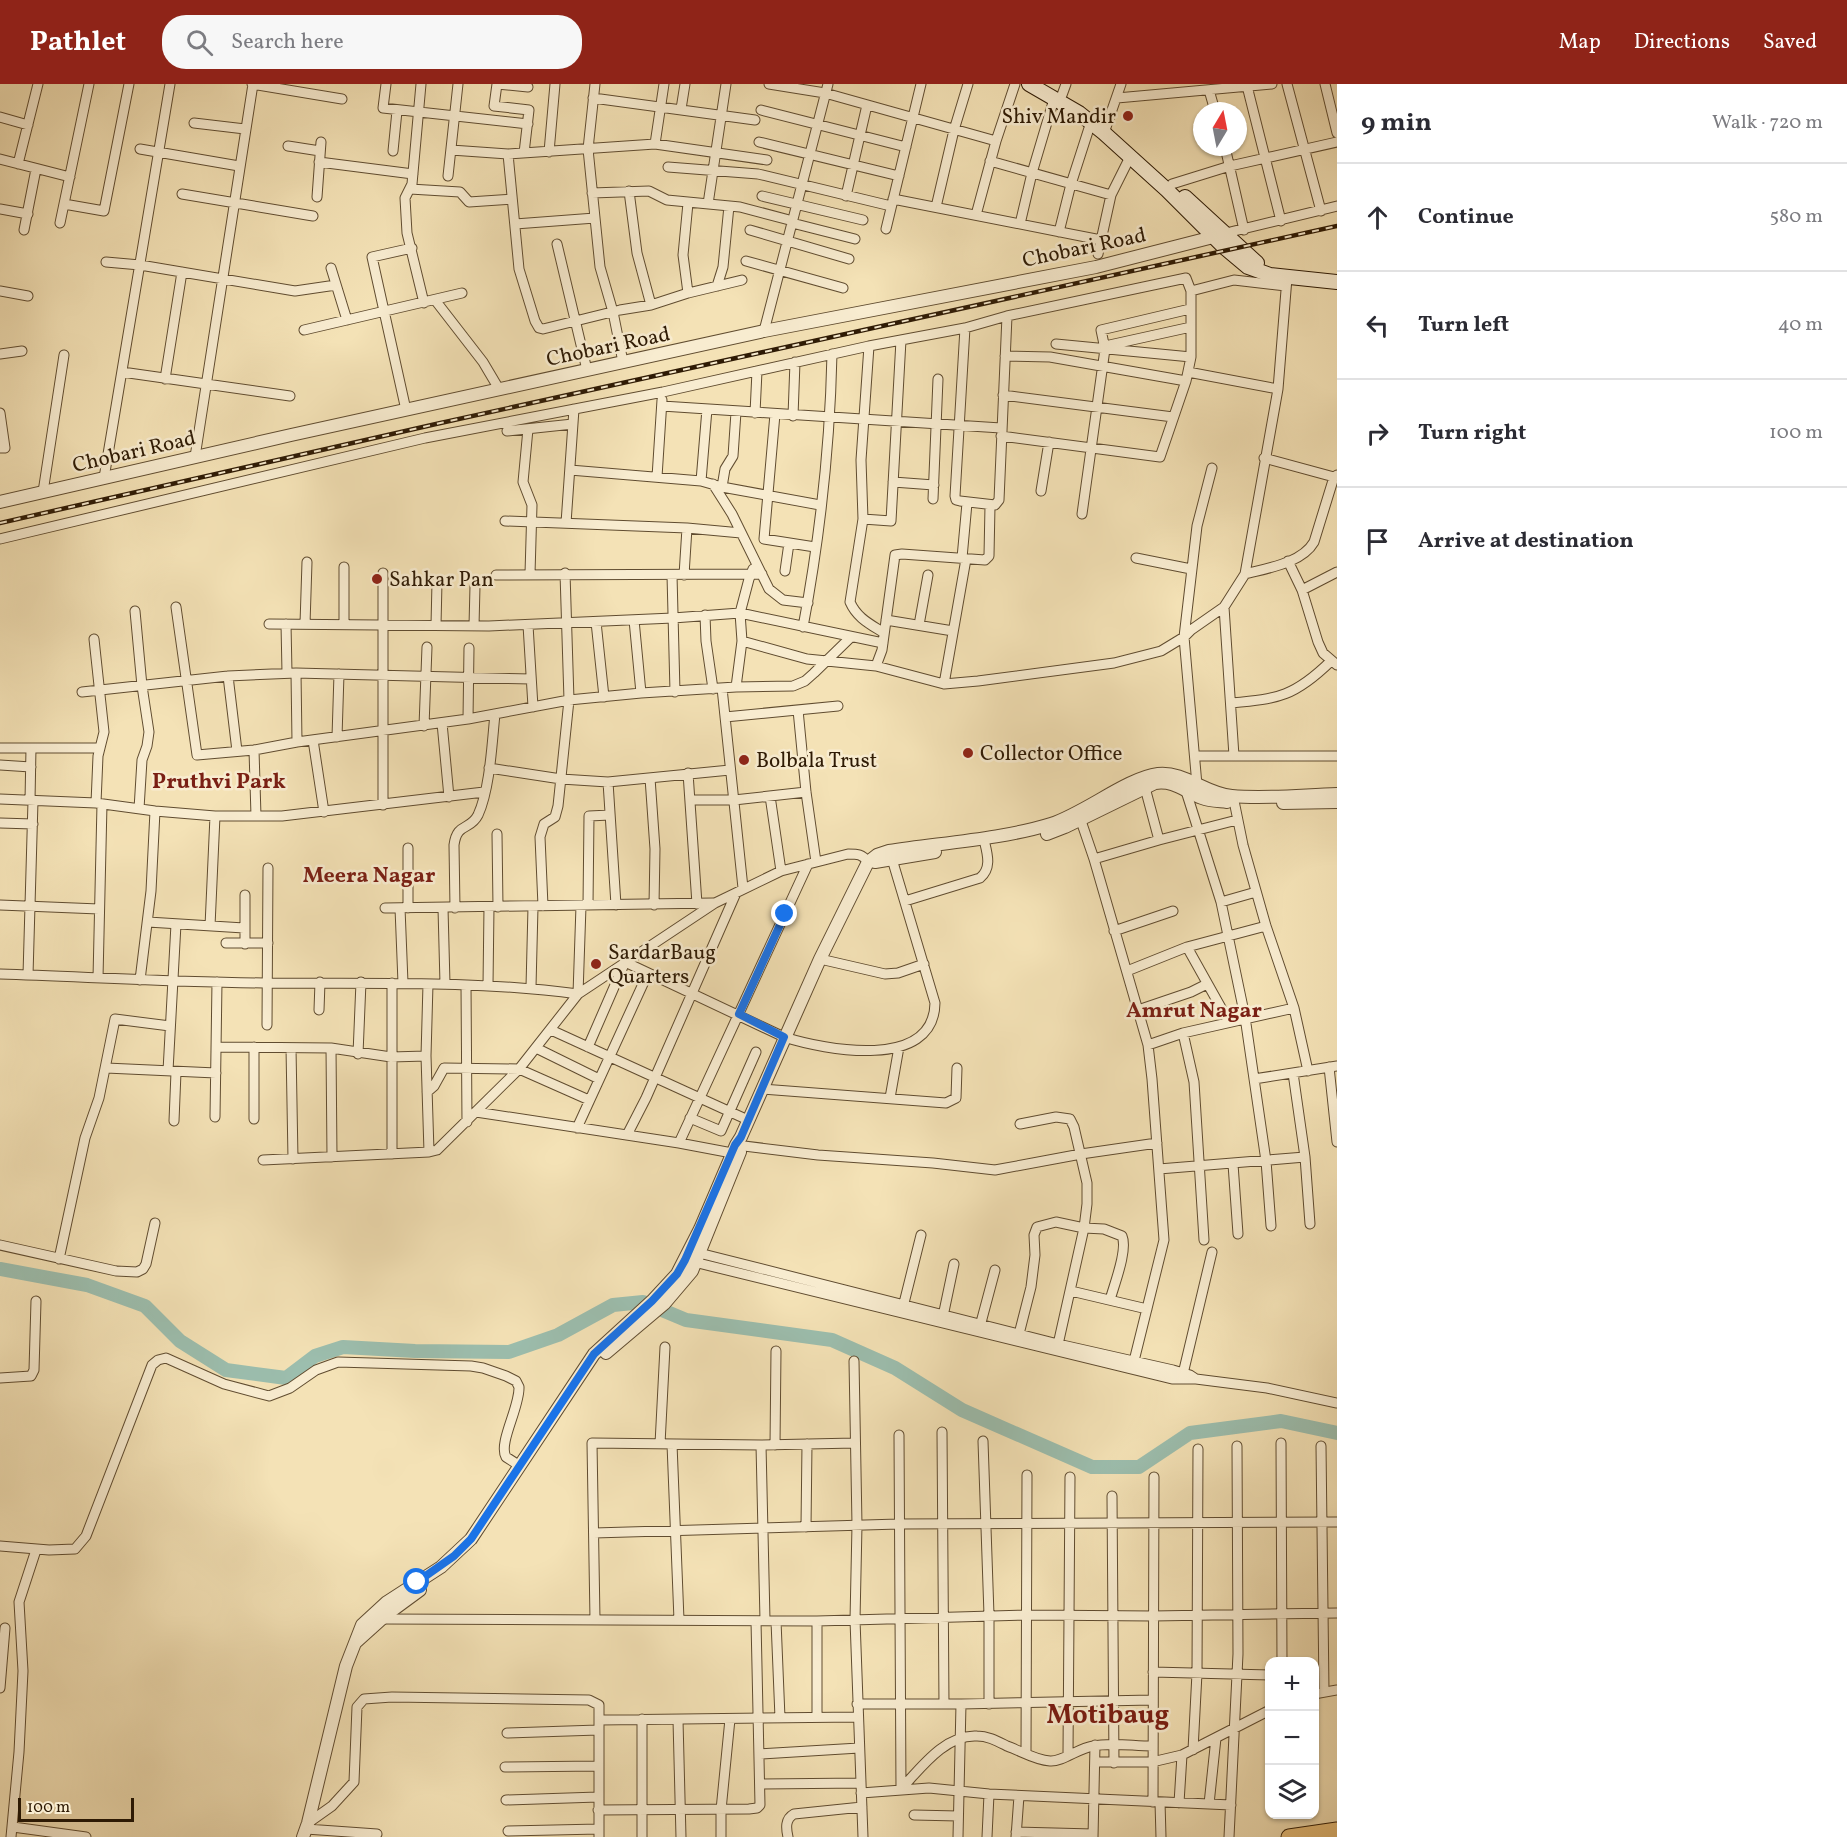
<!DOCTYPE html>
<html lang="en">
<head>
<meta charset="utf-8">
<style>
	:root { --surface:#fff; --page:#f7f7f7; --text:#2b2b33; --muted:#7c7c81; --line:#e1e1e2; --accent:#8f2418 }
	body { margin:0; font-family:Vollkorn,serif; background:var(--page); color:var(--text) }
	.controls { position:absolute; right:18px; bottom:18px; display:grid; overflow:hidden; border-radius:12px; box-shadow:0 2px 4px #0004 }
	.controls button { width:54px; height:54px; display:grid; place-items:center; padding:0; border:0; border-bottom:2px solid var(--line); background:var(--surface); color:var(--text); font:30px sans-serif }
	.compass { position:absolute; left:1193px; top:18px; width:54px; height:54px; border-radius:50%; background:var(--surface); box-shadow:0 2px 4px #0004; rotate:10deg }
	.scale { position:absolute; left:18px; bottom:15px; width:116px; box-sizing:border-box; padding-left:6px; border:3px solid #2e1a04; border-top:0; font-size:16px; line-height:21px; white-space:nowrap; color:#2e1a04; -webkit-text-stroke:4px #f8ecd0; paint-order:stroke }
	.stop { position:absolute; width:18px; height:18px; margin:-14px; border:4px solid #1a73e8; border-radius:50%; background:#fff }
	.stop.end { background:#1a73e8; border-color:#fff; box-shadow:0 2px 6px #0008 }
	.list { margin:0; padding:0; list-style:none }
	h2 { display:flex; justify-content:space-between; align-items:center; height:78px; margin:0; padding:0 24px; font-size:26px }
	h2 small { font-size:20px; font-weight:400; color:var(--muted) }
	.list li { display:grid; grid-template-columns:39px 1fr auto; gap:18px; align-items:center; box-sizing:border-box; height:108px; padding:0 24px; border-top:2px solid var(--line) }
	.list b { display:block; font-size:22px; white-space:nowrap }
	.list em { font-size:20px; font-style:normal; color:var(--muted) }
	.icon { flex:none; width:33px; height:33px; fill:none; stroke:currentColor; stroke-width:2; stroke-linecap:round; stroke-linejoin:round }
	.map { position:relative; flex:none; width:1337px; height:1753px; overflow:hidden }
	header { display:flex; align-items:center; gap:36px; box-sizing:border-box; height:84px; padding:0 30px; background:var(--accent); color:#fff }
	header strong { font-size:28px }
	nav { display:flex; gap:33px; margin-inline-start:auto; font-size:21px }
	.search { width:420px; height:54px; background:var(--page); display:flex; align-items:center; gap:15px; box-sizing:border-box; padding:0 21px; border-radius:24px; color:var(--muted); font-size:22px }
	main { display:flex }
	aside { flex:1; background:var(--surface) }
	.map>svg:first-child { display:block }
</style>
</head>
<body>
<header>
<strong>Pathlet</strong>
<div class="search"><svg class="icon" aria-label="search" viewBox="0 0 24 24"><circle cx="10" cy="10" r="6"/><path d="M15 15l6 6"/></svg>Search here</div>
<nav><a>Map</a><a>Directions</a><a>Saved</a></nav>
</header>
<main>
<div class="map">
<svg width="1337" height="1753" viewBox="0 0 1337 1753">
	<rect width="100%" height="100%" fill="#f4e2b6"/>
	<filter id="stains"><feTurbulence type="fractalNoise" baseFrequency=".00333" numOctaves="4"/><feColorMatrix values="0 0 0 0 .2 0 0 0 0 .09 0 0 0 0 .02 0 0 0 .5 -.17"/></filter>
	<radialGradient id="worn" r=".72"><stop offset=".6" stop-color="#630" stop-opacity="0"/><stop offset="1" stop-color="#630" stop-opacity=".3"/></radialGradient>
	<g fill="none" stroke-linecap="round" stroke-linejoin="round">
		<path stroke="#9cbeae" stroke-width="14" d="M0 1185 87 1201 145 1222 180 1257 226 1286 286 1294 315 1272 343 1263 415 1267 509 1268 558 1251 613 1221 643 1218 686 1236 832 1256 895 1284 962 1326 1092 1383H1139L1190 1349 1281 1337 1337 1349"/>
		<g stroke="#604c30" stroke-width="11">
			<path id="minor" d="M252 0 342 15
				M386 0 383 24 528 40
				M421 0 412 100 405 114 407 149 424 219
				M497 0 494 22 529 26 524 69
				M497 0 528 3
				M595 0 588 65 600 183 613 228 623 278
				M769 0 825 9 996 57
				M1287 0 1321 127
				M1325 0 1337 49
				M1247 2 1281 137
				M1209 6 1215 27
				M1062 11 1066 0
				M593 14 755 36
				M1117 14 1272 0
				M681 25 685 0
				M761 26 906 63
				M0 33 28 41
				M194 39 245 45
				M1104 49 1121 0
				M759 58 899 92
				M655 60 664 0
				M288 62 320 67
				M1225 63 1244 146
				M140 65 239 82
				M451 66 508 70 655 60 767 76
				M393 67 397 27
				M549 68 555 0
				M508 70 519 185 535 237 539 244 543 245 620 226 651 221 688 209 742 196
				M0 75 70 93
				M990 77 1111 111
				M319 78 413 90
				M18 80 38 0
				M668 83 758 90 891 122
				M448 92 458 0
				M1172 100 1230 82 1337 58
				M410 105 460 108 469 118 512 115
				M629 107 637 169 651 221
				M592 109 649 107 667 116 740 123 793 137
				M182 110 313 132
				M762 112 863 136
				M846 112 867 21
				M317 113 321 58
				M893 115 1101 156
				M688 119 683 171 688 209
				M64 120 104 127 129 0
				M708 120 726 0
				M936 123 954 46 968 0
				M0 125 28 130
				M976 131 996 57 1015 0
				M60 139 89 0
				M792 139 855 155
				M515 140 595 134
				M1020 140 1032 89 1054 15
				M886 145 921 0
				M24 146 36 85
				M750 146 849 175
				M1059 148 1071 100 1091 38
				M1226 149 1337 122
				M557 160 587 286
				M1098 170 1111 111 1130 73
				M746 177 843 204
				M106 178 140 181 295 207 336 201
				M331 184 347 236
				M717 202 723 183 729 122
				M0 207 28 212
				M1191 207 1234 196 1286 202
				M435 216 483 278 499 305
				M965 244 955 412 956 416 960 417 995 421 999 416 1007 232
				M304 246 462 209
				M764 247 828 0
				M1056 260 1191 273
				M869 262 861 376 863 435 850 518C857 534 870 540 884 549
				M1105 262 1191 243
				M0 270 22 267
				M1005 272 1050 273 1186 297
				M122 288 290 312
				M1188 288 1278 305
				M165 295 182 188
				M1003 311 1173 333
				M662 322 1001 344
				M406 326 372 173 412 164
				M0 329 5 364H0
				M755 329 757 287
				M775 330 764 455 815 463
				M793 332 795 278
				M528 345 523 398 532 421 530 490
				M507 347 573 340
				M195 373 253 0
				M1264 374 1334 393 1337 391
				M570 386 701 397 722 403 820 421
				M657 393 662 316
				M104 394 170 0
				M701 397 707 325
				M893 398 934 401
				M713 400 732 430 769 505 783 516 808 519
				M722 403 725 385 733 372 736 328
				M1041 407 1049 358
				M43 408 64 271
				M933 415 938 295
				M1082 430 1105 265 1101 246 1190 225
				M863 435 891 437 901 256
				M505 437 687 444 741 449
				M566 439 574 325
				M0 455 425 354 663 308 869 262 965 244 1007 232 1186 194 1191 207V273L1186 297 1160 373 1001 352
				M962 474 967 419
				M1136 474 1191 485
				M1288 477 1302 506 1318 558 1323 569 1337 581
				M785 487 789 459
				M1245 490C1268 484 1302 479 1314 458L1334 393
				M496 491 762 490
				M672 491 675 608
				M684 491 687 444
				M1302 506 1337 488
				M176 523 197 671 254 666 297 658 468 635 569 616 641 609 736 603 793 602 805 597 814 589 851 553
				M1224 523 1234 672
				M135 527 142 602 149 648 147 662 142 676 139 725
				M705 531 706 557 713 605
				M634 536 641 609
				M886 536 953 547
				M596 538 604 613
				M269 540 489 542 673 534 740 529 883 559
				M286 540 287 589
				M305 540 307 478
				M344 540V483
				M436 541 437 498
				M528 541 533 623
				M919 541 928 491
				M474 542 475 502
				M803 543C820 453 830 361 832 270
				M94 555 104 648 98 672 96 719
				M742 557 807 575 876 582 944 600 978 597 1114 579 1161 567 1184 553 1197 442 1212 384
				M876 582 882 566 895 471 902 470 985 476 989 472 990 422
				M296 589 297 658
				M228 592 237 667
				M944 600 966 475
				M736 603 742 557 740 529 749 495 753 485
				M722 604 743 804
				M82 608 228 592 296 589 531 595
				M1231 619C1279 615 1295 612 1331 577
				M798 626 806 708 816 778
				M725 633 838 622
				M468 635 469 564
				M442 639 449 713
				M424 642 427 563
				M337 653 339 590
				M313 656 324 728
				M0 664H100
				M254 666 256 732
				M1195 672H1337
				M0 681 31 683
				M489 684 561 695 608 698 730 686
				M688 689 697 820
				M650 694 655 765 654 821
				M608 698 616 821
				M1144 700 1159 756
				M1197 701 1184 553 1191 546 1224 523 1245 490 1278 305 1287 194
				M1185 704 1221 818 1245 933 1266 1077 1271 1142
				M770 712 781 787
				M1233 712 1243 761 1266 842 1294 924 1308 987
				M0 715 96 719 155 727 215 732H282L484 708
				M690 716H734L806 708
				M30 717 31 664
				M383 721V489
				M1079 731 1094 775 1148 961 1152 995 1164 1156 1132 1285
				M0 739 33 740
				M497 750 498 823
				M408 764V824
				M1094 775 1159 756 1237 736
				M905 817 980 794C991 785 988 772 985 760
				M1221 818 1256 808
				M0 821 99 825
				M588 821 589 732 610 731
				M543 822 540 753 544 740 555 733 558 722 569 616 565 489
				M385 824 713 819
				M400 824 403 899
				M443 824 445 900
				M455 824 454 761C457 738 470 747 478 731 490 705 492 659 495 630
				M148 838 244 844
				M210 842 215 732
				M1114 847 1173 827
				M226 859H268
				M245 860V811
				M1187 863 1229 938
				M820 875 885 890 898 889 924 880
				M1127 887 1187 863 1266 842
				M0 890C88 893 176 898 264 899 369 900 474 896 578 910L581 822
				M28 891 33 717
				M98 894 102 720
				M140 896 151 807 155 727
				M392 899V1070
				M428 900 426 972 429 1068
				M466 901 467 1038
				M488 901 489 823
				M531 903 533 823
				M319 926 320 898
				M1138 926 1191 908 1207 900
				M267 941 268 784
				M551 946 748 1036
				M1183 949 1194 998 1204 1156
				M1148 961 1183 949 1294 924
				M216 963 331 964 391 973 426 972
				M254 963V1035
				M588 963 625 878 784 953C825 966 934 987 935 919L892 775
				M291 964 293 1075
				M331 964 332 1073
				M536 964 599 995
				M358 970 361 898
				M1329 983 1337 1058
				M106 984 216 989
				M168 987 176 840
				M1293 989 1305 1073 1310 1140
				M1254 995 1337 982
				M762 1005 946 1019 956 1014 957 984
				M427 1008 434 1002 444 984 519 985 589 1016
				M890 1014 899 963
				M476 1028 679 1059 732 1069
				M215 1033 217 898
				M690 1034 721 1047 756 968
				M174 1037 176 988
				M1020 1040 1056 1033 1070 1035 1074 1043 1087 1099V1120L1084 1144 1057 1265
				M577 1044 648 889
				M627 1051 646 1014 736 809
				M679 1059 808 780
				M736 1061 818 1071 933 1079 995 1086 1081 1070 1157 1059
				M263 1076 429 1068 437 1066 519 985 578 910 715 819 781 787 848 770C858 770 862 770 868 778
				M1233 1080 1238 1150
				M1159 1085 1305 1073
				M0 1161 116 1187 137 1188 143 1185 146 1180 155 1139
				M695 1168 1058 1260 1173 1286 1190 1291 1196 1295
				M59 1175 85 1054 99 1014 115 935 170 942
				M690 1177 1172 1295H1196L1267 1304 1337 1319
				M1071 1207 1147 1225
				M902 1227 921 1151
				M942 1237 954 1180
				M979 1246 995 1186
				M1018 1254 1031 1203 1035 1171 1034 1151 1037 1143 1056 1138 1084 1144 1104 1145 1122 1152C1128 1166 1114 1201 1110 1216
				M854 1277 857 1441 855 1536 863 1753
				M0 1294 31 1292 34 1286 36 1217
				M1182 1294 1212 1168
				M942 1348 944 1620
				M899 1351 901 1705
				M983 1357 989 1531V1620
				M1281 1359 1282 1578
				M660 1360 665 1263
				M672 1360 679 1536
				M761 1361 765 1536
				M775 1361 776 1267
				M1321 1362 1324 1607
				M1112 1412 1114 1679
				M806 1443 807 1360
				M594 1449 899 1440 1337 1438
				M0 1462 49 1466 75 1465 86 1452 152 1281 158 1276 166 1274 224 1300 269 1312 290 1304 316 1286 338 1278 471 1282 483 1284 506 1292 516 1297 519 1303C520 1323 498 1359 506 1373L520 1382
				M382 1535 817 1537 1028 1531 1153 1532 1337 1529
				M595 1535 592 1359 761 1361 855 1359
				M776 1537 780 1634
				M1153 1588 1270 1591
				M0 1604 5 1544
				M1314 1610 1337 1606
				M857 1620H961L1152 1616
				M817 1632V1537
				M600 1636 858 1633
				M678 1636 681 1753
				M507 1649 598 1646
				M1193 1666 1197 1589 1198 1365
				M1026 1669 1027 1391
				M760 1670 859 1664
				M1068 1671 1070 1393
				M1095 1678H1152L1182 1671 1270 1626
				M505 1683 598 1682
				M760 1700 861 1699
				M901 1705C920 1685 945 1650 977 1652 988 1652 997 1657 1007 1662 1021 1667 1035 1676 1050 1677 1062 1678 1079 1664 1093 1662 1111 1658 1133 1662 1152 1662
				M861 1709 929 1704 989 1710 1231 1721
				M506 1716 598 1713
				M1153 1718 1154 1393
				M1160 1718 1161 1753
				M1179 1719 1182 1671
				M1209 1720 1216 1654
				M598 1726 749 1725 757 1724 760 1721 756 1537
				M914 1731 958 1732
				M308 1739 332 1722 354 1698 357 1623 364 1615 392 1613 589 1616 599 1621V1753
				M13 1743 86 1753
				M306 1745 377 1750
				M508 1747 599 1745
				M1016 1748 1093 1750
				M11 1753 19 1668 23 1587 19 1518 36 1466
				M642 1753V1635
				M721 1753V1726L730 1635
				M788 1753C786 1744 785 1735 794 1730L862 1723
				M958 1753 961 1620
				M987 1753 989 1710
				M1016 1753 1019 1712
				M1093 1753 1095 1661
				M1229 1753 1238 1570 1237 1362"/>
		</g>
		<g stroke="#604c30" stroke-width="14">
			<path id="tertiary" d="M0 418 291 351 764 247 1096 183 1221 151
				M1283 719 1337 718
				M1047 750 1065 743 1155 699C1175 696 1185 708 1202 714 1210 717 1219 717 1227 718
				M875 778 935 768
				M606 1269 664 1220 692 1187 740 1068
				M356 1558 386 1531 420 1506
				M303 1753 308 1739 346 1582 362 1541 387 1518 441 1483 471 1455 594 1270 652 1217 677 1190 700 1145 736 1061 741 1053 820 875 868 778 877 771 889 767C940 759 1003 755 1051 740 1085 729 1127 694 1158 690 1184 687 1206 710 1232 712 1266 715 1303 711 1337 710"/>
		</g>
		<g stroke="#2e1a04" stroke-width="16">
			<path id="secondary" d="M1029 0 1079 29 1104 49 1167 106 1224 163 1248 183 1270 191 1337 198
				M1185 113 1257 179"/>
		</g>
		<g stroke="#2e1a04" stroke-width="17">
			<path id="primary" d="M1289 1753 1337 1746"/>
		</g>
		<use href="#minor" stroke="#f8ecd0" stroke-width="9"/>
		<use href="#tertiary" stroke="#f8ecd0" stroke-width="12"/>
		<use href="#secondary" stroke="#f8ecd0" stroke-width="14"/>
		<use href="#primary" stroke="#eac17b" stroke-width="15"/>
		<g stroke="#2e1a04" stroke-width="4.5">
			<path id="rail" d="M0 439 436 340 1337 142"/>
		</g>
		<use href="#rail" stroke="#f8ecd0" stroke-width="2" stroke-dasharray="7" stroke-linecap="butt"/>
	</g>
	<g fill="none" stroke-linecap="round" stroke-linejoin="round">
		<path stroke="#1a73e8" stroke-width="8" d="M417 1498 454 1472 471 1455 594 1270 652 1217 677 1190 685 1176 735 1061 741 1053 784 953 739 930 785 830"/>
	</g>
	<g fill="#8f2418" stroke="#f8ecd0" stroke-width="2">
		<circle cx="1128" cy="32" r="6"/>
		<circle cx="377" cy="495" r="6"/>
		<circle cx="968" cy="669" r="6"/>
		<circle cx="744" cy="676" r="6"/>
		<circle cx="596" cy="880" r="6"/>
	</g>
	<g text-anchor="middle" stroke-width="5" stroke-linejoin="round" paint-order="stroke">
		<g font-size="21" fill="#2e1a04" stroke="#f8ecd0" text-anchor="start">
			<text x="1116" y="39" text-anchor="end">Shiv Mandir</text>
			<text x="389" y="502">Sahkar Pan</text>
			<text x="980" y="676">Collector Office</text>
			<text x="756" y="683">Bolbala Trust</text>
			<text x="608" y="875">SardarBaug<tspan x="608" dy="24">Quarters</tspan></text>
		</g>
		<g font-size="21" fill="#2e1a04" stroke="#f8ecd0">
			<text transform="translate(1084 163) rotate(-12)" y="7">Chobari Road</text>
			<text transform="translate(608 262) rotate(-12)" y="7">Chobari Road</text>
			<text transform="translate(134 367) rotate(-13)" y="7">Chobari Road</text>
		</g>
		<g font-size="22" font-weight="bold" fill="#7a1f14" stroke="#f8ecd0">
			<text x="219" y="704">Pruthvi Park</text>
			<text x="369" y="798">Meera Nagar</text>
			<text x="1194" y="933">Amrut Nagar</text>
		</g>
		<g font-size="27" font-weight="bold" fill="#7a1f14" stroke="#f8ecd0">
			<text x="1108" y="1639">Motibaug</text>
		</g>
	</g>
	<rect width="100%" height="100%" filter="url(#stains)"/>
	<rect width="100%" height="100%" fill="url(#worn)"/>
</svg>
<div class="controls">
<button>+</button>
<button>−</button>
<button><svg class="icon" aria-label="layers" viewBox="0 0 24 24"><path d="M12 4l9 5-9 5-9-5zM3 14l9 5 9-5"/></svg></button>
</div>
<svg class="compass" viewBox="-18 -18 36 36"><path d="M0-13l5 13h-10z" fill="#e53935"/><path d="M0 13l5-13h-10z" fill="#7c7c81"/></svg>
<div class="scale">100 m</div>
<div class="stop" style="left:417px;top:1498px"></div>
<div class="stop end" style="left:785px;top:830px"></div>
</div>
<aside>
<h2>9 min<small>Walk · 720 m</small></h2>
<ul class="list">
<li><svg class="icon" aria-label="ahead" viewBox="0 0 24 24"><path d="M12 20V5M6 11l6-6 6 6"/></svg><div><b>Continue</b></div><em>580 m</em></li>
<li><svg class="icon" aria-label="left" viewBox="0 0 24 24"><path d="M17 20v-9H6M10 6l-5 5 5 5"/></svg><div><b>Turn left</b></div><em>40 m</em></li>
<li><svg class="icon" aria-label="right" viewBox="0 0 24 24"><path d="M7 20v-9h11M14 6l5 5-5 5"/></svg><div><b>Turn right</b></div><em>100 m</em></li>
<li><svg class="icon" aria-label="arrive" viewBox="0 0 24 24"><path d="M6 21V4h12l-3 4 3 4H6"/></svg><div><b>Arrive at destination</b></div></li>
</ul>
</aside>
</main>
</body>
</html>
